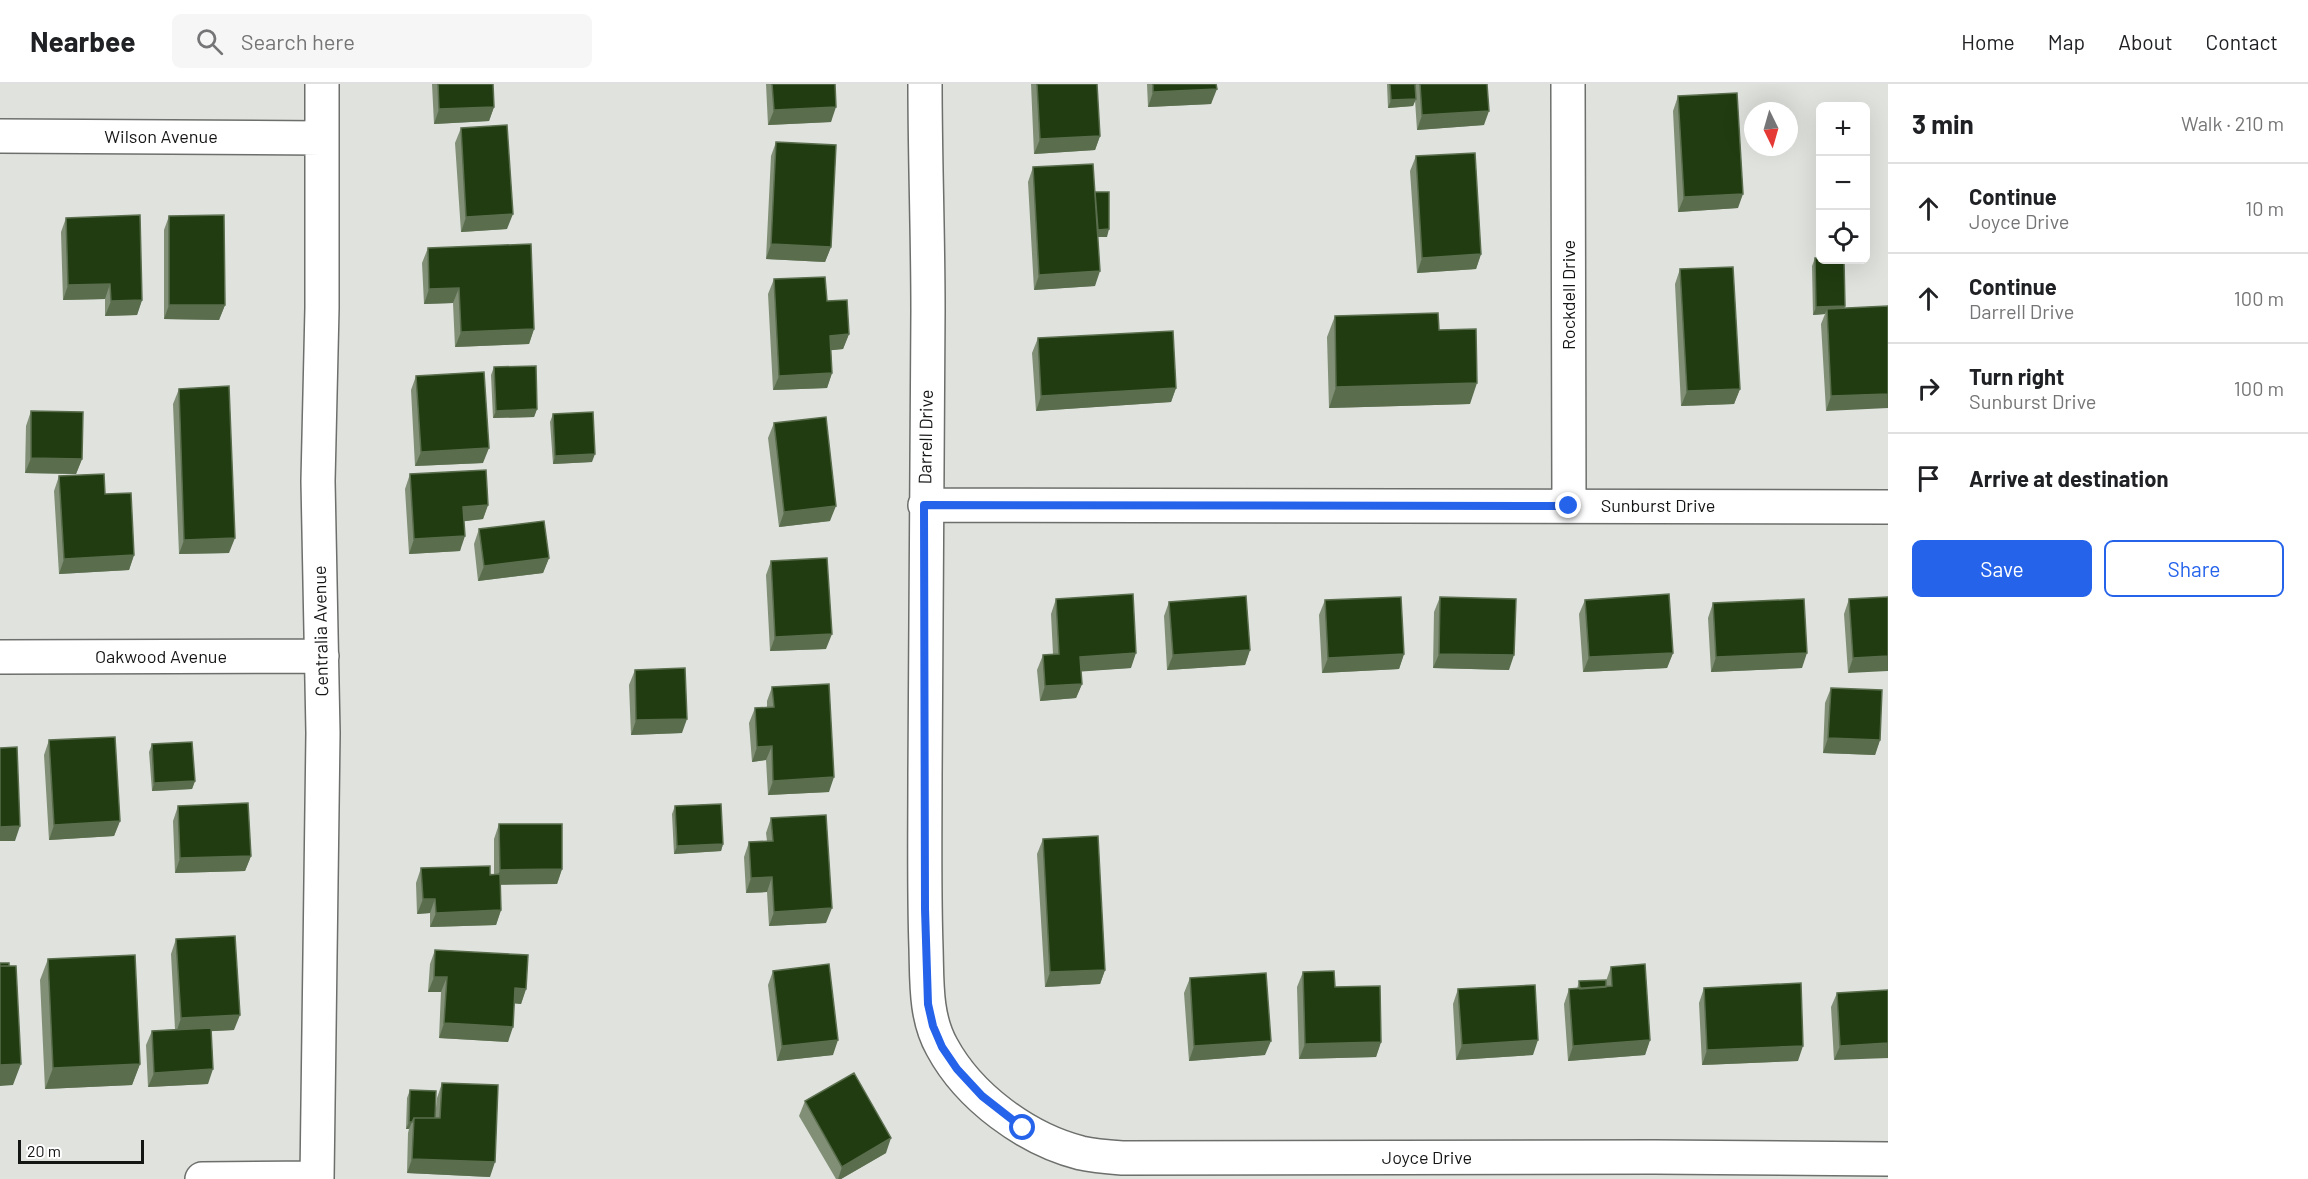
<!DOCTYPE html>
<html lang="en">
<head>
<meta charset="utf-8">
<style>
	:root { --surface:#fff; --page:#f6f6f6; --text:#202124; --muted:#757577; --line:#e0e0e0; --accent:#2563eb }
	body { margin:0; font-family:Barlow,sans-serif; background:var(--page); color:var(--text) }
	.controls { position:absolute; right:18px; top:18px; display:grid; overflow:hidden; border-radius:9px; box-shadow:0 6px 24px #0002 }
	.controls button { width:54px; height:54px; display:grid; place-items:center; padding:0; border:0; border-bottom:2px solid var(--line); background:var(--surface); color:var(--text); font:30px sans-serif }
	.compass { position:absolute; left:1744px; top:18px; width:54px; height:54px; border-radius:50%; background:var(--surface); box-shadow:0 6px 24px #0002; rotate:175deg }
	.scale { position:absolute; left:18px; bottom:15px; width:126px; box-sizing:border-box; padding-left:6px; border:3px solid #141614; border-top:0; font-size:16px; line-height:21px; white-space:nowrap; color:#141614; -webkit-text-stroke:4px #fff; paint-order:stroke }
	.stop { position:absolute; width:18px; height:18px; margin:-14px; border:4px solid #2563eb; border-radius:50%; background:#fff }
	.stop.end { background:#2563eb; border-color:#fff; box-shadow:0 2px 6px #0008 }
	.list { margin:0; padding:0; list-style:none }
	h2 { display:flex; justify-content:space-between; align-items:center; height:78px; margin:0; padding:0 24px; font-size:26px }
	h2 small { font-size:20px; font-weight:400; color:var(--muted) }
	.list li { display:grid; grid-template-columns:39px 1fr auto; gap:18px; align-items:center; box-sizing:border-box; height:90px; padding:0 24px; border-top:2px solid var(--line) }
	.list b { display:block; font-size:22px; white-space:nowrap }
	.list p { margin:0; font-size:20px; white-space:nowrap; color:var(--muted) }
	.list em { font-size:20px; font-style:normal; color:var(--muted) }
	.actions { display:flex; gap:12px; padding:18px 24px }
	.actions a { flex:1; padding:14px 0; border:2px solid var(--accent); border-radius:9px; text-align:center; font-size:21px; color:var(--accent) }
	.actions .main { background:var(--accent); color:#fff }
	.icon { flex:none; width:33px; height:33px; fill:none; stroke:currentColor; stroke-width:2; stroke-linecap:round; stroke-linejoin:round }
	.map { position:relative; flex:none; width:1888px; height:1095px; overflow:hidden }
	header { display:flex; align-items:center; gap:36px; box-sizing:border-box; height:84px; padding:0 30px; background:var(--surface); border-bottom:2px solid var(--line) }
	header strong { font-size:28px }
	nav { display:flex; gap:33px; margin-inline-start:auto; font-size:21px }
	.search { width:420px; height:54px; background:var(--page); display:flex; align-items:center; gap:15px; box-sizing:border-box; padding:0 21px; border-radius:9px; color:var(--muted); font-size:22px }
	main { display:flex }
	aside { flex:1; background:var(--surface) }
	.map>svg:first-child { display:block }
</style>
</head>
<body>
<header>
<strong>Nearbee</strong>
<div class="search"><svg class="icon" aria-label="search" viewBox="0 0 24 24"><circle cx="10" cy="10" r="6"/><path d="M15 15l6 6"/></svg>Search here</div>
<nav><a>Home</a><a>Map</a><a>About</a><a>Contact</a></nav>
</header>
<main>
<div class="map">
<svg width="1888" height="1095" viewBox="0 0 1888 1095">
	<rect width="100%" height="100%" fill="#dfe2dd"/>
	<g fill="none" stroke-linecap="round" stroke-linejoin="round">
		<g stroke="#6c6f6b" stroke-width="36">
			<path id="minor" d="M925 0C925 75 928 151 928 226 928 381 925 536 925 691 925 749 924 806 926 864 927 897 925 933 942 963 969 1013 1026 1055 1081 1069 1094 1072 1108 1073 1122 1074L1654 1073 1888 1075
				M1568 0 1569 422
				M0 52 322 54
				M925 421 1888 423
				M0 573 322 572
				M202 1095 317 1094
				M317 1095 323 649 318 397 322 224V0"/>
		</g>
		<use href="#minor" stroke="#fff" stroke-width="33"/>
	</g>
	<path fill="#808f76" d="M432 0H493L494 23 489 37 434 40Z
		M766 0H835L831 38 768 41Z
		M1031 0H1097L1100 52 1095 66 1034 70Z
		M1147 0H1216L1211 20 1148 23Z
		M1387 0H1487L1484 41 1417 46 1415 16 1413 22 1388 24Z
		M1678 12 1738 124 1678 128 1673 27Z
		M461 44 507 145 461 148 455 59Z
		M776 58 831 163 825 178 766 175 771 72Z
		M1416 72 1481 170 1476 185 1417 189 1410 87Z
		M1033 83 1095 108 1107 153H1098L1095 202 1034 206 1028 98Z
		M169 132 225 221 219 236 164 235V146Z
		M66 134 142 216 137 231 105 232V215L63 216 61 148Z
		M428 164 534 245 529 260 455 263 453 219 424 220 422 179Z
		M1815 174 1844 224 1888 222 1826 327 1821 240 1825 230 1813 231 1812 182Z
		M1680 185 1740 305 1734 320 1681 322 1675 200Z
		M774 195 827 217 849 250 843 265 831 266 832 289 827 304 773 306 768 210Z
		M1335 232 1439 246 1470 320 1329 324 1327 253Z
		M1038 254 1176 304 1171 318 1036 327 1032 269Z
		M494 283 537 325 534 333 493 334 491 291Z
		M416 292 483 379 415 382 411 306Z
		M179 305 229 469 179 470 173 320Z
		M31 327 82 375 76 390 25 389 26 342Z
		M553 330 592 378 553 380 550 338Z
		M774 339 830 437 779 443 768 354Z
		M410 390 488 421 483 435 464 437 460 467 409 470 405 405Z
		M59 392 105 410 134 471 129 486 59 490 54 407Z
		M479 445 549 474 543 489 478 497 474 460Z
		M771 477 826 565 770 567 766 491Z
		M1440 513 1509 586 1433 584 1434 528Z
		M1888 513 1848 589 1844 530 1849 515Z
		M1056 515 1131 584 1081 587 1082 600 1076 614 1040 617 1037 586 1043 571 1053 570 1051 530Z
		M1325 516 1404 570 1399 585 1322 589 1319 531Z
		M1585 516 1673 569 1667 584 1583 588 1579 530Z
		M1169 518 1250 566 1245 581 1167 586 1164 532Z
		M1713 519 1802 584 1711 588 1708 534Z
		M635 586 682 649 631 651 629 601Z
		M772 603 829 708 768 711 766 676 752 678 749 639 755 624 767 623V617Z
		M1831 604 1880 656 1875 671 1823 669 1825 619Z
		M49 656 120 737 114 752 49 756 44 671Z
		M152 660 195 697 192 705 152 707 149 668Z
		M178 722 251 772 245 787 175 789 173 737Z
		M675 722 723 760 721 767 674 770 672 730Z
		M771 734 826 839 769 842 767 808 746 809 744 773 749 758 767 757 766 749Z
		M499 740 562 785 557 800H501V826L496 841 430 843V829L417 830 416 799 421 784 494 790V755Z
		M1043 755 1105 886 1100 900 1045 903 1037 770Z
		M176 855 234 946 212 947 208 1000 148 1003 146 961 152 947 175 945 171 870Z
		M435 866 526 905 521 920 514 919 508 958 439 954 441 908H428L430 880Z
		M48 875 140 980 132 1001 45 1005 40 896Z
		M1611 883 1650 956 1645 971 1568 977 1564 920 1569 905H1577L1579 897H1606Z
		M773 887 833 971 777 977 768 901Z
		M1303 888 1335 903 1381 958 1376 973 1299 975 1297 903Z
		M1190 894 1265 971 1189 977 1184 909Z
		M1704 904 1798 977 1702 981 1699 919Z
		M1458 905 1533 971 1456 976 1453 920Z
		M1888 906 1834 976 1831 923 1837 909Z
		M442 999 490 1093 407 1089 408 1049 409 1045H406L407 1014 410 1006 435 1034 437 1014Z
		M805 1017 886 1069 841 1095H836L799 1032Z"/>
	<path fill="#5a6e4e" d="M1217 5 1211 20 1148 23 1153 8Z
		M1416 15 1413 22 1388 24 1391 16Z
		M494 23 489 37 434 40 439 25Z
		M836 23 831 38 768 41 774 26Z
		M1489 27 1484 41 1417 46 1422 31Z
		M1100 52 1095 66 1034 70 1040 55Z
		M1743 110 1738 124 1678 128 1684 113Z
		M513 130 507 145 461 148 466 133Z
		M1109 145 1107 153H1093L1096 146Z
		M771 160 831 163 825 178 766 175Z
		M1481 170 1476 185 1417 189 1422 174Z
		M1100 187 1095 202 1034 206 1039 191Z
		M110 200 105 215 63 216 68 201Z
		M459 204 453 219 424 220 429 205Z
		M142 216 137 231 105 232 111 217Z
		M169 221H225L219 236 164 235Z
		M1845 222 1843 230 1827 225 1825 230 1813 231 1816 223Z
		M534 245 529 260 455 263 461 248Z
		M849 250 843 265 824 267 830 252Z
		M832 289 827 304 773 306 779 292Z
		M1477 299 1470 320 1329 324 1336 303Z
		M1176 304 1171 318 1036 327 1041 312Z
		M1740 305 1734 320 1681 322 1687 307Z
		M1888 310V324L1826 327 1831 312Z
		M537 325 534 333 493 334 496 327Z
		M489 364 483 379 415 382 421 368Z
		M595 370 592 378 553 380 555 372Z
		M31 374 82 375 76 390 25 389Z
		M488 421 483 435 458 438 463 423Z
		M836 422 830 437 779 443 784 428Z
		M465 452 460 467 409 470 414 455Z
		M235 454 229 469 179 470 184 456Z
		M134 471 129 486 59 490 64 475Z
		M549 474 543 489 478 497 484 482Z
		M832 550 826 565 770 567 775 553Z
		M1250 566 1245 581 1167 586 1173 571Z
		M1136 569 1131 584 1075 588 1080 573Z
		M1673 569 1667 584 1583 588 1589 573Z
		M1807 569 1802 584 1711 588 1716 573Z
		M1404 570 1399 585 1322 589 1328 574Z
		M1439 570 1514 571 1509 586 1433 584Z
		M1888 572V587L1848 589 1853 574Z
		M1082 600 1076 614 1040 617 1045 602Z
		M687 635 682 649 631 651 636 636Z
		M1828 654 1880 656 1875 671 1823 669Z
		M772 662 766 676 752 678 757 663Z
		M834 693 829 708 768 711 773 697Z
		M195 697 192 705 152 707 154 699Z
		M120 737 114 752 49 756 54 741Z
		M20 742 15 757H0V743Z
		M723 760 721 767 674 770 677 762Z
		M251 772 245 787 175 789 180 774Z
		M562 785 557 800 494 801 500 786Z
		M772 793 767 808 746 809 751 794Z
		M423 815H435L430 829 417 830Z
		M832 824 826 839 769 842 774 828Z
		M501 826 496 841 430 843 436 829Z
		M1105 886 1100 900 1045 903 1050 888Z
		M434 893H447L441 908H428Z
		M515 904 526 905 521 920 510 919Z
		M240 931 234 946 176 949 181 934Z
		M444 939 513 943 508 958 439 954Z
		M838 956 833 971 777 977 782 962Z
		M1538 956 1533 971 1456 976 1462 961Z
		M1650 956 1645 971 1568 977 1573 962Z
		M1271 957 1265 971 1189 977 1194 962Z
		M1381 958 1376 973 1299 975 1305 960Z
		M1888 959V974L1834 976 1840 962Z
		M1803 962 1798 977 1702 981 1707 966Z
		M21 980 13 1001 0 1002V981Z
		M140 980 132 1001 45 1005 53 984Z
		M213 985 208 1000 148 1003 154 989Z
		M409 1038H412L409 1045H406Z
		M891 1054 886 1069 841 1095H838L842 1083Z
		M412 1075 495 1078 490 1093 407 1089Z"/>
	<path fill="#213c10" stroke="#5a6e4e" stroke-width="1.5" d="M438 0H493L494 23 439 25Z
		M772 0H835L836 23 774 26Z
		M1037 0H1097L1100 52 1040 55Z
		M1153 0H1216L1217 5 1153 8Z
		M1390 0H1415L1416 15 1391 16Z
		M1420 0H1487L1489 27 1422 31Z
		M1737 9 1743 110 1684 113 1678 12Z
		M507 41 513 130 466 133 461 44Z
		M776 58 836 61 831 163 771 160Z
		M1475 69 1481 170 1422 174 1416 72Z
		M1093 80 1100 187 1039 191 1033 83Z
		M1095 108H1109V145L1098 146Z
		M140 131 142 216 111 217 110 200 68 201 66 134Z
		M224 131 225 221H169V132Z
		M531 160 534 245 461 248 459 204 429 205 428 164Z
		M1815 174H1821V176H1844L1845 222 1816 223Z
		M1733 183 1740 305 1687 307 1680 185Z
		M825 193 827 217 847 216 849 250 830 252 832 289 779 292 774 195Z
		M1888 222V310L1831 312 1827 225Z
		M1438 229 1439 246 1476 245 1477 299 1336 303 1335 232Z
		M1173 247 1176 304 1041 312 1038 254Z
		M536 282 537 325 496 327 494 283Z
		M484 288 489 364 421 368 416 292Z
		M229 302 235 454 184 456 179 305Z
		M31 327 83 328 82 375 31 374Z
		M593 328 595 370 555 372 553 330Z
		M826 333 836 422 784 428 774 339Z
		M486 386 488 421 463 423 465 452 414 455 410 390Z
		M104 390 105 410 131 409 134 471 64 475 59 392Z
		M544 437 549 474 484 482 479 445Z
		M827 474 832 550 775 553 771 477Z
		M1133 510 1136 569 1080 573 1082 600 1045 602 1043 571 1059 570 1056 515Z
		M1669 510 1673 569 1589 573 1585 516Z
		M1246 512 1250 566 1173 571 1169 518Z
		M1401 513 1404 570 1328 574 1325 516Z
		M1440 513 1516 515 1514 571 1439 570Z
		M1888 513V572L1853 574 1849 515Z
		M1804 515 1807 569 1716 573 1713 519Z
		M685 584 687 635 636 636 635 586Z
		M829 600 834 693 773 697 772 662 757 663 755 624 774 623 772 603Z
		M1831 604 1882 606 1880 656 1828 654Z
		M115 653 120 737 54 741 49 656Z
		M192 658 195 697 154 699 152 660Z
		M17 663 20 742 0 743V664Z
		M248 719 251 772 180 774 178 722Z
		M721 720 723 760 677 762 675 722Z
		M826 731 832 824 774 828 772 793 751 794 749 758 773 757 771 734Z
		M499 740H562V785L500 786Z
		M1098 752 1105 886 1050 888 1043 755Z
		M490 782V791L500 790 501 826 436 829 435 815H423L421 784Z
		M235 852 240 931 181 934 176 855Z
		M435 866 528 871 526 905 515 904 513 943 444 939 447 893H434Z
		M135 871 140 980 53 984 48 875Z
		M0 879H9V882H0Z
		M829 880 838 956 782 962 773 887Z
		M1645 880 1650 956 1573 962 1569 905 1612 902 1611 883Z
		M0 882H16L21 980 0 981Z
		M1334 887 1335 903 1380 902 1381 958 1305 960 1303 888Z
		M1266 889 1271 957 1194 962 1190 894Z
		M1606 896V903L1580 905 1579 897Z
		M1801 899 1803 962 1707 966 1704 904Z
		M1535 901 1538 956 1462 961 1458 905Z
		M1888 906V959L1840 962 1837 909Z
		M211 944 213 985 154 989 152 947Z
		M854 989 891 1054 842 1083 805 1017Z
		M442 999 498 1001 495 1078 412 1075 414 1034H440Z
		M410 1006 436 1007 435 1034H414L412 1038H409Z"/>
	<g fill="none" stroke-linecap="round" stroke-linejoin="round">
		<path stroke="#2563eb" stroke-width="8" d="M1023 1044 982 1012 957 985 942 963 933 942 928 920 925 825 924 421 1569 422"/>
	</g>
	<g text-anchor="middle" stroke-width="6" stroke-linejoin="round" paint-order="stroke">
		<g font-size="18" fill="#141614" stroke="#fff">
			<text x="161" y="59">Wilson Avenue</text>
			<text transform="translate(1569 211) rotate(-90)" y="6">Rockdell Drive</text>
			<text transform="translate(926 353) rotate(-89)" y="6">Darrell Drive</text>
			<text x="1658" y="428">Sunburst Drive</text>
			<text transform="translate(321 547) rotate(-91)" y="6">Centralia Avenue</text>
			<text x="161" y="579">Oakwood Avenue</text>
			<text x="1427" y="1080">Joyce Drive</text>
		</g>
	</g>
</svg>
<div class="controls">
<button>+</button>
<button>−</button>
<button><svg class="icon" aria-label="locate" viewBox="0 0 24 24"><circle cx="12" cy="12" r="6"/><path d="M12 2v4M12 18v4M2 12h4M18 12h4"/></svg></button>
</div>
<svg class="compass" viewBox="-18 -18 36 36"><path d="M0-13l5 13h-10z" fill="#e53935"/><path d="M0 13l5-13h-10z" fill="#757577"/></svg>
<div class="scale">20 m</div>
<div class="stop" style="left:1023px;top:1044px"></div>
<div class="stop end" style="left:1569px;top:422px"></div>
</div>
<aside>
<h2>3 min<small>Walk · 210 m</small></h2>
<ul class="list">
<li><svg class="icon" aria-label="ahead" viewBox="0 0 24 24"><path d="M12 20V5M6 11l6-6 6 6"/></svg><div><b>Continue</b><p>Joyce Drive</p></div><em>10 m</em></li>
<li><svg class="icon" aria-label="ahead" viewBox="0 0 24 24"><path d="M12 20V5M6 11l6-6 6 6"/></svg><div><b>Continue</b><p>Darrell Drive</p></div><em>100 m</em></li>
<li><svg class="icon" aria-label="right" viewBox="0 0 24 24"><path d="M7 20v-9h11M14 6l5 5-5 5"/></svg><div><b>Turn right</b><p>Sunburst Drive</p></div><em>100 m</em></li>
<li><svg class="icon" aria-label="arrive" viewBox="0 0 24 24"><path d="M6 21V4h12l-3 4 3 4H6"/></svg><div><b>Arrive at destination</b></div></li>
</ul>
<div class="actions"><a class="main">Save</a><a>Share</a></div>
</aside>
</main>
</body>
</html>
